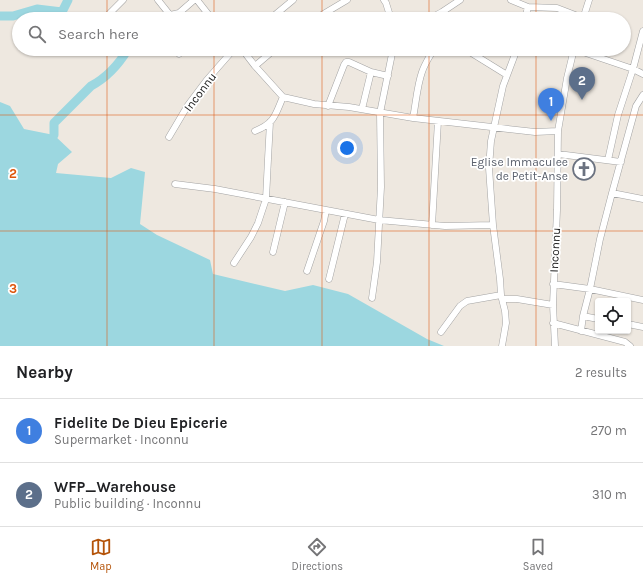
<!DOCTYPE html>
<html lang="en">
<head>
<meta charset="utf-8">
<style>
	:root { --surface:#fff; --page:#f6f6f6; --text:#202124; --muted:#757577; --line:#e0e0e0; --accent:#b45309 }
	body { margin:0; font-family:Karla,sans-serif; background:var(--page); color:var(--text) }
	.controls { position:absolute; right:12px; bottom:12px; display:grid; overflow:hidden; border-radius:4px; box-shadow:0 1px 3px #0004 }
	.controls button { width:36px; height:36px; display:grid; place-items:center; padding:0; border:0; border-bottom:1px solid var(--line); background:var(--surface); color:var(--text); font:20px sans-serif }
	.you { position:absolute; left:347px; top:148px; width:14px; height:14px; margin:-10px; border:3px solid #fff; border-radius:50%; background:#1a73e8; box-shadow:0 0 0 6px #1a73e833 }
	.badge { display:grid; place-items:center; width:26px; height:26px; border-radius:50%; background:var(--accent); color:#fff; font-size:13px; font-weight:700 }
	.pin { position:absolute; translate:-50% -33px; filter:drop-shadow(0 1px 2px #0008) }
	.pin::after { content:''; position:absolute; top:21px; width:14px; height:12px; background:inherit; clip-path:polygon(0 0,100% 0,50% 100%) }
	.list { margin:0; padding:0; list-style:none }
	h2 { display:flex; justify-content:space-between; align-items:center; height:52px; margin:0; padding:0 16px; font-size:17px }
	h2 small { font-size:13px; font-weight:400; color:var(--muted) }
	.list li { display:grid; grid-template-columns:26px 1fr auto; gap:12px; align-items:center; box-sizing:border-box; height:64px; padding:0 16px; border-top:1px solid var(--line) }
	.list b { display:block; font-size:15px; white-space:nowrap }
	.list p { margin:0; font-size:13px; white-space:nowrap; color:var(--muted) }
	.list em { font-size:13px; font-style:normal; color:var(--muted) }
	.icon { flex:none; width:22px; height:22px; fill:none; stroke:currentColor; stroke-width:2; stroke-linecap:round; stroke-linejoin:round }
	.map { position:relative; flex:none; width:643px; height:346px; overflow:hidden }
	.search { position:absolute; background:var(--surface); box-shadow:0 1px 3px #0004; left:12px; right:12px; top:12px; height:44px; display:flex; align-items:center; gap:10px; box-sizing:border-box; padding:0 14px; border-radius:22px; color:var(--muted); font-size:15px }
	.sheet { height:180px; background:var(--surface) }
	nav { display:flex; justify-content:space-around; align-items:center; box-sizing:border-box; height:56px; border-top:1px solid var(--line); background:var(--surface); font-size:11px; color:var(--muted) }
	nav a { display:grid; justify-items:center; gap:2px }
	nav .on { color:var(--accent) }
	.map>svg:first-child { display:block }
</style>
</head>
<body>
<div class="map">
<svg width="643" height="346" viewBox="0 0 643 346">
	<rect width="100%" height="100%" fill="#eee8e0"/>
	<path fill="#9cd7e0" d="M0 102 10 106 24 129 54 135 72 152 58 164 56 173 111 178 131 168 145 172 140 224 157 235 210 260 213 274 285 291 313 285 348 294 427 339 444 346H0Z"/>
	<g fill="none" stroke-linecap="round" stroke-linejoin="round">
		<path stroke="#9cd7e0" stroke-width="9" d="M0 16H13L37 9 62 12 68 0
			M54 135V123L91 86C106 78 119 64 128 49"/>
		<g stroke="#a3a3a3" stroke-width="7">
			<path id="minor" d="M158 0 170 15 179 13 194 0
				M197 0 212 19
				M384 0 386 3 391 19
				M511 0 528 7 557 8 583 18
				M107 16 123 0
				M270 19 293 0
				M315 19 347 0
				M429 19 442 12 460 0
				M525 19 528 7
				M583 19 589 0
				M242 49 255 66 283 97
				M465 49 507 75
				M574 49 633 69 643 74
				M179 54 186 49
				M255 66 275 49
				M328 106 344 65 346 62H349L371 72
				M362 109 371 72 388 76
				M413 118C416 103 417 86 422 72 425 63 430 56 434 49
				M255 131C275 123 275 115 283 97L314 104 349 107 413 118 535 132 558 131
				M169 137 188 105 206 81 234 49
				M558 154 621 162
				M608 160 618 115 633 69 643 31
				M175 184 215 189 379 220 445 226 493 225
				M612 193 643 199
				M432 225 438 121
				M273 252 285 202
				M234 263 251 237 258 223 266 199 268 159 270 122
				M307 271 324 221 326 210
				M329 279 345 214
				M553 284 590 289 643 300
				M372 298 377 262 381 187 380 113 393 49
				M502 299H517L553 305
				M583 316 590 289 600 239 612 193 636 106 643 95
				M553 323 625 342 630 346
				M628 324 643 327
				M581 331 583 316 598 319
				M441 332 460 306 467 301 501 295
				M502 346 506 323 505 311 501 295 500 279 493 225 489 168 491 141 503 86 517 49
				M555 346 553 305 557 210 558 131 567 78 574 49"/>
		</g>
		<use href="#minor" stroke="#fff" stroke-width="6"/>
	</g>
	<path fill="none" stroke="#de560d" stroke-width="1" stroke-opacity="0.55" d="M107 0V19M214 0V19M322 0V19M429 0V19M536 0V19M107 49V346M214 49V346M322 49V346M429 49V346M536 49V346M0 115H643M0 231H643"/>
	<defs>
		<g id="church-ring" transform="scale(1.15)"><circle r="9.5" fill="#fff" stroke="#6b7280" stroke-width="1.5"/><path d="M-1.2-6h2.4v3.5h3.3v2.4h-3.3V6h-2.4V-.1h-3.3v-2.4h3.3Z" fill="#6b7280"/></g>
	</defs>
	<g fill-rule="evenodd">
		<use href="#church-ring" x="584" y="169"/>
	</g>
	<g text-anchor="middle" stroke-width="3.5" stroke-linejoin="round" paint-order="stroke">
		<g font-size="12" fill="#1c1c1c" stroke="#fff">
			<text transform="translate(200 92) rotate(-53)" y="4">Inconnu</text>
			<text transform="translate(555 250) rotate(-87)" y="4">Inconnu</text>
		</g>
		<g font-size="12" fill="#5b616d" stroke="#fff" text-anchor="end">
			<text x="568" y="166">Eglise Immaculee<tspan x="568" dy="14">de Petit-Anse</tspan></text>
		</g>
	</g>
	<g font-size="13" text-anchor="middle" font-weight="bold" fill="#de560d" stroke="#fff" stroke-width="3.5" stroke-linejoin="round" paint-order="stroke">
		<text x="13" y="178">2</text>
		<text x="13" y="293">3</text>
	</g>
</svg>
<div class="controls">
<button><svg class="icon" aria-label="locate" viewBox="0 0 24 24"><circle cx="12" cy="12" r="6"/><path d="M12 2v4M12 18v4M2 12h4M18 12h4"/></svg></button>
</div>
<div class="you"></div>
<div class="pin badge" style="left:551px;top:121px;background:#3f7fe0">1</div>
<div class="pin badge" style="left:582px;top:100px;background:#5c6f8a">2</div>
<div class="search"><svg class="icon" aria-label="search" viewBox="0 0 24 24"><circle cx="10" cy="10" r="6"/><path d="M15 15l6 6"/></svg>Search here</div>
</div>
<section class="sheet">
<h2>Nearby<small>2 results</small></h2>
<ul class="list">
<li><span class="badge" style="background:#3f7fe0">1</span><div><b>Fidelite De Dieu Epicerie</b><p>Supermarket · Inconnu</p></div><em>270 m</em></li>
<li><span class="badge" style="background:#5c6f8a">2</span><div><b>WFP_Warehouse</b><p>Public building · Inconnu</p></div><em>310 m</em></li>
</ul>
</section>
<nav>
<a class="on"><svg class="icon" aria-label="map" viewBox="0 0 24 24"><path d="M3 6l6-2 6 2 6-2v14l-6 2-6-2-6 2zM9 4v14M15 6v14"/></svg>Map</a>
<a><svg class="icon" aria-label="directions" viewBox="0 0 24 24"><path d="M12 3l9 9-9 9-9-9zM9 14v-3h6M13 9l2 2-2 2"/></svg>Directions</a>
<a><svg class="icon" aria-label="saved" viewBox="0 0 24 24"><path d="M7 4h10v16l-5-4-5 4z"/></svg>Saved</a>
</nav>
</body>
</html>
